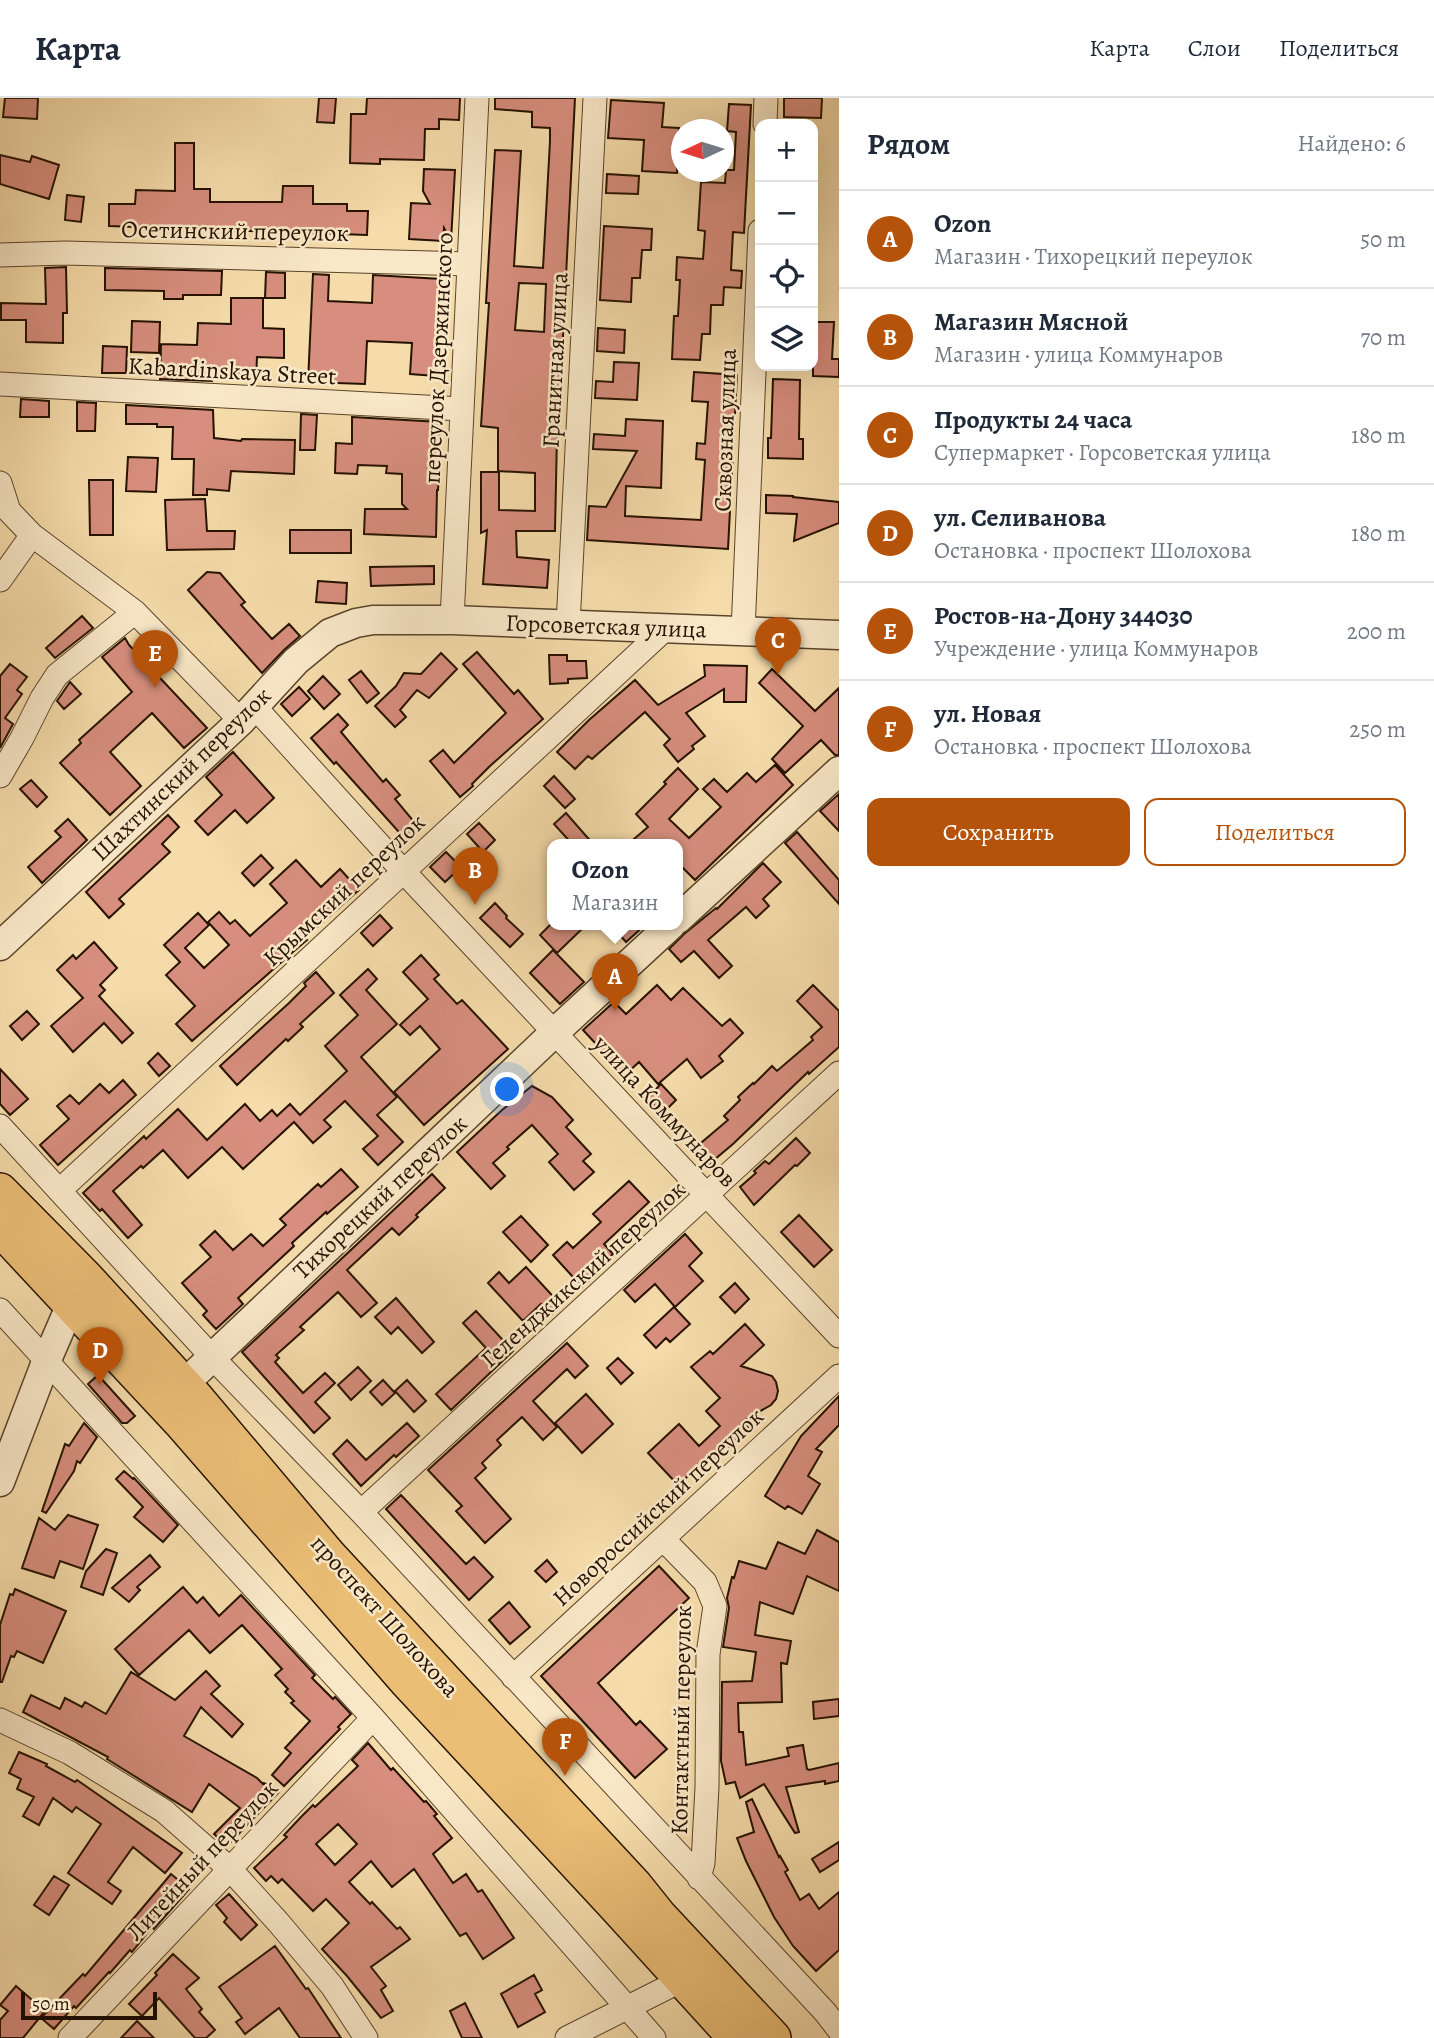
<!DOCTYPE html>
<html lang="ru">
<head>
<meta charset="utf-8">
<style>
	:root { --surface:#fff; --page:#f2f2f3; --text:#1f2937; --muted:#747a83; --line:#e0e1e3; --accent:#b45309 }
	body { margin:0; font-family:Alegreya,serif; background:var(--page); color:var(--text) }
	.controls { position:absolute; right:21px; top:21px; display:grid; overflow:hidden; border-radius:14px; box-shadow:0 7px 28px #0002 }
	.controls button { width:63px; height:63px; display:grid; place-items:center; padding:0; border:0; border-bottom:2px solid var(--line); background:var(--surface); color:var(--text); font:35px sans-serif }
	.compass { position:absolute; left:671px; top:21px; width:63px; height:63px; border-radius:50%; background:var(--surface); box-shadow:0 7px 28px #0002; rotate:266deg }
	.scale { position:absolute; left:21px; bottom:18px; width:136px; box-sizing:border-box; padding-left:7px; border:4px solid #261200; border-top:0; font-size:19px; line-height:24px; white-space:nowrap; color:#261200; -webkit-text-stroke:5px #f9e8c8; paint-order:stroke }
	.you { position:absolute; left:508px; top:992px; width:24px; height:24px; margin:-18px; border:5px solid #fff; border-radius:50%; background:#1a73e8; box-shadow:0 0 0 10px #1a73e833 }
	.badge { display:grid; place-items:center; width:46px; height:46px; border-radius:50%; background:var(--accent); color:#fff; font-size:23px; font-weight:700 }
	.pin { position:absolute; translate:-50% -58px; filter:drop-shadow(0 2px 4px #0008) }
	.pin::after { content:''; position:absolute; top:37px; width:24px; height:21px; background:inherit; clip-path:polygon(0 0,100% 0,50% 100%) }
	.popup { position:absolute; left:547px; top:741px; width:136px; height:91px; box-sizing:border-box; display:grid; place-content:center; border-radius:14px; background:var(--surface); filter:drop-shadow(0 2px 5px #0005); font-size:23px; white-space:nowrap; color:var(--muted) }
	.popup b { font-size:26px; color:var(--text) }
	.popup::after { content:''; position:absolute; left:50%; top:100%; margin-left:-14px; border:14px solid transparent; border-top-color:var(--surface) }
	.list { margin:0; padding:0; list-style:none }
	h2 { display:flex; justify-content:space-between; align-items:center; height:91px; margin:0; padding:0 28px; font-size:30px }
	h2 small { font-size:23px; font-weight:400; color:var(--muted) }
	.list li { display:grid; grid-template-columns:46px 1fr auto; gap:21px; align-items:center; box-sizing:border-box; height:98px; padding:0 28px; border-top:2px solid var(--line) }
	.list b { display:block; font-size:26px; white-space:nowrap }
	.list p { margin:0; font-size:23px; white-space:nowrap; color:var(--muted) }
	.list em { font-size:23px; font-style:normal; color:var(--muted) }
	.actions { display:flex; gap:14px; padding:21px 28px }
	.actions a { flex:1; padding:16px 0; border:2px solid var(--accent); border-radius:14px; text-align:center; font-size:24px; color:var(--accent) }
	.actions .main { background:var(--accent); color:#fff }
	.icon { flex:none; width:38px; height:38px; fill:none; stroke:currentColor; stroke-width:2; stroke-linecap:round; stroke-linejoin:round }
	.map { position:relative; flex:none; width:839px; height:1940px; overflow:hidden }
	header { display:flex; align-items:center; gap:42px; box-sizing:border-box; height:98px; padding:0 35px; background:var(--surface); border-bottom:2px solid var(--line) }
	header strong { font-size:33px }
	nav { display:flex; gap:38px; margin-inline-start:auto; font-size:24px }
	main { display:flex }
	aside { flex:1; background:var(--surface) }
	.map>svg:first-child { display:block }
</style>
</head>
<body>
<header>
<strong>Карта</strong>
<nav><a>Карта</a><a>Слои</a><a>Поделиться</a></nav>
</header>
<main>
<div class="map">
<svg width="839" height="1940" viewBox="0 0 839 1940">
	<rect width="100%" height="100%" fill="#f6dcab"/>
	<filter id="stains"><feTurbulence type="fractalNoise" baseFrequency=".00286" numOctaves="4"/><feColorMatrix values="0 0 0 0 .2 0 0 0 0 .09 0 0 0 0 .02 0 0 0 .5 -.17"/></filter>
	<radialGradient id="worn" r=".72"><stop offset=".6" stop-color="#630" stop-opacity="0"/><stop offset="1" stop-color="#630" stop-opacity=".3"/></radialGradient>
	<path fill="#d78e7e" stroke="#261200" stroke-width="2" fill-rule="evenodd" d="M5 0H38L37 21 3 19Z
		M319 0H336L334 25 317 24Z
		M367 0H460L459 22 439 21V31H425L424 62 380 61V66L350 65 351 16H366Z
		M495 0H575L558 337H557L555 433H516L517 459 549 462 547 490 483 486 487 432 481 435V374H499V412L535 413V375L498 373V330L481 328 489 205H486L495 52 521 53 514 168 543 170 550 43V30L532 29V14L495 11ZM519 185 546 186 544 234 515 232Z
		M784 0H822L821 20 784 19Z
		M611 2 664 5 662 29 679 30 677 75 642 73 644 42 608 40Z
		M729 6 751 7 744 135 733 134 731 172 742 173 741 190 724 189 723 207H711L710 236H702L700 262 672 261 674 218H678L680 182H676L677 159 703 161 705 133 698 132 701 84 725 85 726 72H734L736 34 727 33Z
		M175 45H194V91H210V104H282L283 88H313V106H347V113H368L367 137 109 128V106H135L136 92 175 93Z
		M0 57 30 64 32 58 59 67 49 101 0 86Z
		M424 71 455 72 451 143 444 130 443 143 409 141 411 105 430 106 423 93Z
		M607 76 639 78 638 96 606 95Z
		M67 97 84 99 81 124 65 122Z
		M604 128 652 131 651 152H642L640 180H632L631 204 600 202Z
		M66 169 67 215H63V245L26 244V222H1V205L46 206 45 170Z
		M105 170 222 173 221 197H183V201H164V193L105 192Z
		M266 174 285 175V200H265Z
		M313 176 329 177 328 203 372 205 373 177 441 181 436 278 410 276 412 245 367 243 365 286 308 284Z
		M231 200H263V230L284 231V260L257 259 256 281 212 280V283L160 281 161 246 197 247 198 225 231 226Z
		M132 223 160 224 159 255 131 254Z
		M813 224H834L832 261H839V279L813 278Z
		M598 230 625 232 624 255 597 253Z
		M103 248 127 249 126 275H102Z
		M614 264 639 265 637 302 595 300 596 283 613 284Z
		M694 274 737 277 728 451 587 442 589 408 606 409 637 353 593 351 594 336 625 338 626 321 663 323 661 390 626 388 625 418 701 422 705 362 696 361 697 345 705 346 708 304 692 303Z
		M773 281 800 282 799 341H803V361L768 360V340H771Z
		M21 301 49 303V319H20Z
		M77 304 96 305 95 333H77Z
		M126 307 213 312 214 340 241 343 242 341 295 342 294 376 231 373 229 393 207 391V397H193L194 361H172L173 329H157V326H126Z
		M301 316 317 317 315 352H300Z
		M352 319 440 324 439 347H435L434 377H439L438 392H437L436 439 364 436 365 411H407L402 406V376L386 375 387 368 358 367 357 376 335 375 336 345 352 346Z
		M128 359 158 360 156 394 126 393Z
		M89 382H113V437H90Z
		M766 397 793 398V399L839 404V425L794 443 797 416 766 415Z
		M205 401 207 433H235L234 451 167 452 165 402Z
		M290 432H351V455H290Z
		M434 468V486L371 488 370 469Z
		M207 474 220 475 245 504 241 507 272 541 289 526 300 538 284 552 262 575 188 492Z
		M318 483 347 485 346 506 316 504Z
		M82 518 93 530 55 560 46 550Z
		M125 540 129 547 207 630 184 650 152 615 110 654 141 688 110 717 60 665 81 645 79 642 132 594 102 559Z
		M477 554 514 596 518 592 543 621 490 668 472 686 473 688 460 699 430 663 443 652 454 665 506 615 463 566Z
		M441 555 457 571 429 600 417 592 400 612 406 619 395 629 375 608 396 588 404 575 421 576Z
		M549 557H567V563H586L587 580 568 581V585L550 586Z
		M10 566 27 579 17 592 22 596 5 620 13 626 0 650V578Z
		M704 567 747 568 746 604H724V591L686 615 705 638 692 648 694 651 678 664 664 647 670 641 645 614 592 661 588 658 575 671 557 654 589 622 635 582 658 607 705 578Z
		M772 571 815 613 839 590V657H835L821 642 785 675 772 661 803 628 759 585Z
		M361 573 379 595 367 605 349 582Z
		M323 578 340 596 324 611 308 593Z
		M70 584 81 596 64 611 57 603Z
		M299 589 310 601 292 618 281 606Z
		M338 616 348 627 341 634 383 684 386 681 400 697 395 701 420 731 407 743 336 664 334 666 311 640Z
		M233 654 274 700 247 725 235 712 208 737 195 723 222 697 206 679Z
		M775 667 793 687 695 782 678 765V747H627L648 729 636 716 666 686 664 684 678 670 698 691 669 721 689 740 721 709 703 691 714 681 727 694 747 675 756 684Z
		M554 678 575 701 565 710 544 688Z
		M31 682 47 699 37 709 20 691Z
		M839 696V733L820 713Z
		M566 715 594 747H573L554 726Z
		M168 717 179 729 162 746 170 754 119 801 124 806 109 820 86 794Z
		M68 721 87 742 42 785 28 769 61 739 55 733Z
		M479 725 495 742 483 754 467 736Z
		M797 734 839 782V806L785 745Z
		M446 754 461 769 445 784 430 769Z
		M261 757 273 770 254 788 242 775Z
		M296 762 321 789 340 771 359 792 305 840 307 842 294 853 192 943 176 926 195 908 166 877 180 864 164 847 198 815 209 827 185 850 204 870 229 847 208 824 219 814 230 826 235 822 250 838 287 805 270 786Z
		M763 765 781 784 763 801 769 808 756 820 746 809 708 842 732 868 719 880 694 853 681 864 669 851 684 836 716 810 717 811Z
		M495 805 507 818 506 820 523 836 510 849 480 820Z
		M380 817 392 830 373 848 361 835Z
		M550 827H586L557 855 540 837Z
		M611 827H645L626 844Z
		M94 844 117 870 100 887 105 892 99 898 133 935 122 945 104 925 73 954 51 928 83 900 57 872 73 857 76 861Z
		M553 852 584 884 560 906 530 875Z
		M421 857 439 877 434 881 457 906 462 902 508 951 424 1027 394 994 440 951 420 928 410 937 400 927 428 901 403 874Z
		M368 871 377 881 366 892 397 926 361 959 397 999 377 1017 403 1044 378 1067 363 1051 378 1038 345 1003 324 1022 331 1029 313 1045 294 1024 243 1071 222 1049 188 1080 163 1052 143 1070 141 1068 113 1093 142 1127 128 1140 102 1111 100 1113 83 1095 144 1038 146 1041 178 1011 207 1042 245 1006 260 1023 272 1012 277 1018 290 1006 300 1017 347 973 325 948 358 917 340 897Z
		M316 874 334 895 300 926 303 929 288 943 286 941 237 987 220 968 289 905 306 888 304 885Z
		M657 887 671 902 683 890 722 928 730 921 743 935 719 958 723 963 701 980 687 961 658 986 639 964 625 977 583 932 614 904 626 916Z
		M813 887 839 913V949L809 976 808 974 733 1046 708 1067 695 1050 728 1022 724 1018 740 1002 738 999 753 985 754 986 772 968 777 973 813 942 811 939 822 929 797 903Z
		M27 913 39 926 22 942 10 928Z
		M158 955 170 968 159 978 148 965Z
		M0 971 28 1001 10 1017 0 1006Z
		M123 982 136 997 58 1067 40 1047 69 1021 57 1008 70 997 79 1006 100 986 109 995Z
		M661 986 676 1002 662 1016 647 1000Z
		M532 988 552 999 573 1022 566 1029 591 1056 583 1063 594 1074 574 1092 549 1064 558 1056 532 1027 507 1049 509 1051 493 1065 505 1078 491 1091 457 1054 502 1012Z
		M796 1040 810 1055 797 1068 795 1067 754 1107 740 1089 756 1075 754 1073 765 1063 769 1066Z
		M341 1071 358 1089 327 1116 326 1114 292 1145 294 1148 238 1200 243 1206 216 1231 203 1217 207 1213 182 1185 211 1159 200 1147 215 1133 233 1152 251 1136 263 1148 286 1127 280 1121 318 1086 321 1089Z
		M432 1076 445 1090 416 1117 418 1119 399 1137 392 1130 347 1172 377 1205 361 1219 338 1194 300 1229 304 1232 276 1257 279 1260 275 1264 303 1295 325 1275 335 1285 315 1304 330 1320 314 1335 242 1254Z
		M629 1083 649 1104 604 1146 613 1156 594 1173 597 1176 582 1189 553 1157 567 1144 573 1150 601 1124 593 1116Z
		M799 1117 832 1152 814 1169 781 1134Z
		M521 1118 548 1147 531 1164 503 1134Z
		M685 1136 702 1155 689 1168 703 1183 675 1209 655 1186 635 1204 624 1192Z
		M526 1169 561 1207 551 1217 541 1206 523 1223 488 1185 499 1174 509 1185Z
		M735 1185 749 1201 735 1215 720 1199Z
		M396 1200 434 1244 422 1255 398 1229 391 1236 375 1219Z
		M674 1209 690 1226 670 1244 666 1240 656 1250 644 1237Z
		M476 1213 513 1253 451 1312 436 1296 486 1250 463 1225Z
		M745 1226 764 1247 741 1268 772 1278 776 1284 778 1293 776 1301 771 1307 743 1323 749 1329 715 1364 710 1358 678 1387 648 1355 679 1326 699 1348 720 1328 706 1313 720 1300 691 1269 710 1253 713 1256Z
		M567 1245 588 1268 575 1280 567 1271 533 1303 557 1329 543 1342 522 1319 497 1342 501 1347 482 1365 486 1370 475 1380 511 1421 485 1445 456 1413 462 1408 428 1372Z
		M618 1260 633 1275 621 1286 607 1270Z
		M358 1269 371 1283 351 1302 338 1287Z
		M98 1277 135 1318 127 1325H122L88 1286Z
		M383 1282 395 1295 382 1307 370 1294Z
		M407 1282 426 1303 414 1314 395 1293Z
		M586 1296 613 1326 582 1355 555 1325Z
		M839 1298V1327L816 1351 822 1354 808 1378 820 1386 802 1416 788 1408 785 1411 765 1398 801 1338Z
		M84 1325 97 1339 80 1365 77 1363 74 1373 46 1415 42 1413 65 1346 69 1348Z
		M407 1325 419 1338 396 1359 394 1357 361 1388 333 1356 347 1342 366 1362Z
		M124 1373 133 1381 134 1380 178 1427 163 1444 134 1419 143 1409 116 1381Z
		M401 1397 466 1466 474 1459 493 1479 469 1502 386 1411Z
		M68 1417 98 1427 83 1471 60 1463 54 1480 22 1470 39 1420 55 1432Z
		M817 1432 839 1444V1493L807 1478 793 1516 760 1504 755 1537 791 1543 787 1566 781 1565 782 1604 738 1605 739 1634H743L746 1667 789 1658 787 1650 803 1647 807 1671 809 1672 839 1665V1683L825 1686V1683L786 1689 799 1734 795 1735 764 1686 740 1700 735 1684 726 1686 721 1663 722 1584 752 1583 756 1554 723 1549 729 1510 727 1500 732 1479 734 1480 739 1463 766 1471 778 1444 805 1456Z
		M106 1451 117 1455 103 1497 81 1489 86 1473Z
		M150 1457 160 1469 137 1489 140 1492 129 1504 112 1490Z
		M547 1462 557 1474 546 1484 535 1473Z
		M659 1468 689 1500 598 1585 636 1627 640 1623 667 1651 635 1680 541 1578Z
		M183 1489 197 1505 203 1499 219 1518 241 1497 315 1577 312 1580 333 1601 335 1599 351 1616 338 1629 340 1631 284 1688 272 1677 291 1655 285 1650 310 1623 291 1605 294 1603 285 1594 288 1591 275 1577 282 1571 242 1527 210 1555 189 1532 139 1577 115 1551Z
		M15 1491 66 1513 43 1565 17 1553 14 1559 11 1558 2 1584H0V1527L10 1496 13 1497Z
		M509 1504 530 1529 510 1546 489 1522Z
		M206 1573 220 1588 211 1596 243 1626 232 1639 201 1609 184 1638 257 1680 263 1686 264 1685 279 1694 227 1748 214 1736 240 1710 209 1686 192 1714 107 1661 108 1659 23 1614 31 1597 60 1611 65 1600 82 1609 85 1604 106 1616 131 1574 175 1602Z
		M839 1601V1618L814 1621 813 1604Z
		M368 1645 391 1672 393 1670 424 1704 426 1703 437 1716 434 1718 452 1740 433 1756 453 1785 466 1776 478 1794 482 1792 514 1840 483 1861 466 1835 460 1838 414 1771 392 1789 371 1763 349 1784 370 1806 372 1804 397 1831 400 1829 410 1841 371 1869 386 1888 381 1892 393 1913 381 1920 347 1878 322 1851 349 1825 326 1801 313 1813 282 1781 278 1785 271 1778 266 1783 254 1770 287 1739 284 1737 301 1719 313 1707 315 1709 358 1668 352 1662ZM338 1726 357 1746 335 1767 316 1746Z
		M19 1654 47 1666 46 1668 75 1684 77 1682 182 1755 165 1775 133 1749 108 1784 121 1793 112 1806 68 1775 101 1726 76 1709 72 1714 53 1700 39 1727 23 1718 34 1699 17 1691 21 1681 9 1675Z
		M752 1701 779 1759 780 1758 788 1772 785 1774 800 1802 809 1796 819 1811 839 1794V1852L816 1873 793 1848 774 1819 746 1763 737 1740 754 1734 746 1704Z
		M839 1744V1762L820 1774 812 1761Z
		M171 1776 189 1791 154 1831 152 1829 132 1854 130 1852 110 1875 109 1874 76 1910 74 1908 54 1931 41 1920 83 1876 85 1878Z
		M54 1778 69 1787 49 1817 34 1807Z
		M229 1796 257 1827 241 1842 224 1824 227 1820 216 1807Z
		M275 1848 306 1891 308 1890 341 1940H300L279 1910 245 1936 236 1924 242 1920 219 1889Z
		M173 1856 199 1880 186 1891 202 1911 199 1914 215 1932 206 1940H195L159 1900 142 1918 129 1906 157 1877 155 1875Z
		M534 1877 542 1892 535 1896 545 1914 518 1929 501 1896Z
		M16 1888 45 1913 23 1940H0V1922L8 1913 0 1907Z
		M465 1905 482 1940H462L450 1913Z
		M137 1923 154 1940H121Z"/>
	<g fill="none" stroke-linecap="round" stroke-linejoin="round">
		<g stroke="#5a442b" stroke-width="25">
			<path id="minor" d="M765 26 766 0
				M0 157 66 155 469 166
				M0 286 462 311
				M0 385 9 413 32 437 135 514 241 623
				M0 482 32 437
				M452 522 477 0
				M568 527 595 0
				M743 534 760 133
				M254 608 403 773 839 1238
				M0 678 22 640 42 600 57 577 135 514
				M0 1028 211 1258 361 1414 825 1914 839 1932
				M60 1092 664 532
				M0 1212 373 1620 654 1940
				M361 1414 839 975
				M663 1441 705 1484 715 1508 708 1556 707 1689 703 1765 699 1780
				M513 1579 839 1278
				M0 1622 70 1655 164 1713 230 1771 278 1824 332 1888 366 1940
				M70 1940 373 1620
				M567 1940 682 1882"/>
		</g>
		<g stroke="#5a442b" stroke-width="31">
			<path id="tertiary" d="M678 821 839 673
				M0 848 241 623 296 563 330 535 356 525 373 522H452L839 537
				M183 1287 555 934 671 827
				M0 1384 46 1264 78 1190"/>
		</g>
		<g stroke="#261200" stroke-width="38">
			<path id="primary" d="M0 1093 84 1178 195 1299 329 1458 635 1788 659 1818 773 1940
				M0 1130 181 1324 406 1582 615 1807 736 1940"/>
		</g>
		<use href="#minor" stroke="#f9e8c8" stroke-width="23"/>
		<use href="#tertiary" stroke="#f9e8c8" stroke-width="28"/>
		<use href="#primary" stroke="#ebbe76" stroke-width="35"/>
	</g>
	<g text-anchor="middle" stroke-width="5" stroke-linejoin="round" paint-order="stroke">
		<g font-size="24" fill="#261200" stroke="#f9e8c8">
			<text transform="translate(235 133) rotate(1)" y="8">Осетинский переулок</text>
			<text transform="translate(438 260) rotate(-87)" y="8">переулок Дзержинского</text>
			<text transform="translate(555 262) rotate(-87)" y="8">Гранитная улица</text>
			<text transform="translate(232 273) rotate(3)" y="8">Kabardinskaya Street</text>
			<text transform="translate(725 332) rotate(-88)" y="8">Сквозная улица</text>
			<text transform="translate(606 528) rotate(2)" y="8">Горсоветская улица</text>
			<text transform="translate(181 676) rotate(-44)" y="8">Шахтинский переулок</text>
			<text transform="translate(344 792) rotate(-43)" y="8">Крымский переулок</text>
			<text transform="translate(665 1013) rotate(47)" y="8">улица Коммунаров</text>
			<text transform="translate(380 1099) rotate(-43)" y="8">Тихорецкий переулок</text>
			<text transform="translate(583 1176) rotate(-42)" y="8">Геленджикский переулок</text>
			<text transform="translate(658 1409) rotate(-43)" y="8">Новороссийский переулок</text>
			<text transform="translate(385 1518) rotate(48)" y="8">проспект Шолохова</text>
			<text transform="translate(681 1622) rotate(-89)" y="8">Контактный переулок</text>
			<text transform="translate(202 1762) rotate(-47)" y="8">Литейный переулок</text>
		</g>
	</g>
	<rect width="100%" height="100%" filter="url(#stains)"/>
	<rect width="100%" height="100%" fill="url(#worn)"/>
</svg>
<div class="controls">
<button>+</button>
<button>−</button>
<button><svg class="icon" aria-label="locate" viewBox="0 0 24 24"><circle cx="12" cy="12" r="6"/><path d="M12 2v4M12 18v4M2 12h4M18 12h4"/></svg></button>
<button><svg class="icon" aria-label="layers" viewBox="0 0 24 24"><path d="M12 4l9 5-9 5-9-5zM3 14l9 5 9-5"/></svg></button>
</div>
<svg class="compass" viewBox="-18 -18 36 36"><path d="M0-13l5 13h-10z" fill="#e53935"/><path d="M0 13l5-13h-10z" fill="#747a83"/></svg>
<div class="scale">50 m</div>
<div class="you"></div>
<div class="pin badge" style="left:615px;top:913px">A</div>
<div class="popup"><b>Ozon</b>Магазин</div>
<div class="pin badge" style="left:475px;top:807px">B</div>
<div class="pin badge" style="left:778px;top:577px">C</div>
<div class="pin badge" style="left:100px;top:1287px">D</div>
<div class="pin badge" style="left:155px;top:590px">E</div>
<div class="pin badge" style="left:565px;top:1678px">F</div>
</div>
<aside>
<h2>Рядом<small>Найдено: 6</small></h2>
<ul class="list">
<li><span class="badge">A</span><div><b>Ozon</b><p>Магазин · Тихорецкий переулок</p></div><em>50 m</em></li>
<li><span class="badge">B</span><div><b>Магазин Мясной</b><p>Магазин · улица Коммунаров</p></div><em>70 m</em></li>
<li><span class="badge">C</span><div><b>Продукты 24 часа</b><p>Супермаркет · Горсоветская улица</p></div><em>180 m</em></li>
<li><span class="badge">D</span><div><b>ул. Селиванова</b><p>Остановка · проспект Шолохова</p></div><em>180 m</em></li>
<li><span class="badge">E</span><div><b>Ростов-на-Дону 344030</b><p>Учреждение · улица Коммунаров</p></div><em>200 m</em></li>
<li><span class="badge">F</span><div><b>ул. Новая</b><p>Остановка · проспект Шолохова</p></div><em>250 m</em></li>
</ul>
<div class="actions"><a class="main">Сохранить</a><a>Поделиться</a></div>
</aside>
</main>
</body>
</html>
